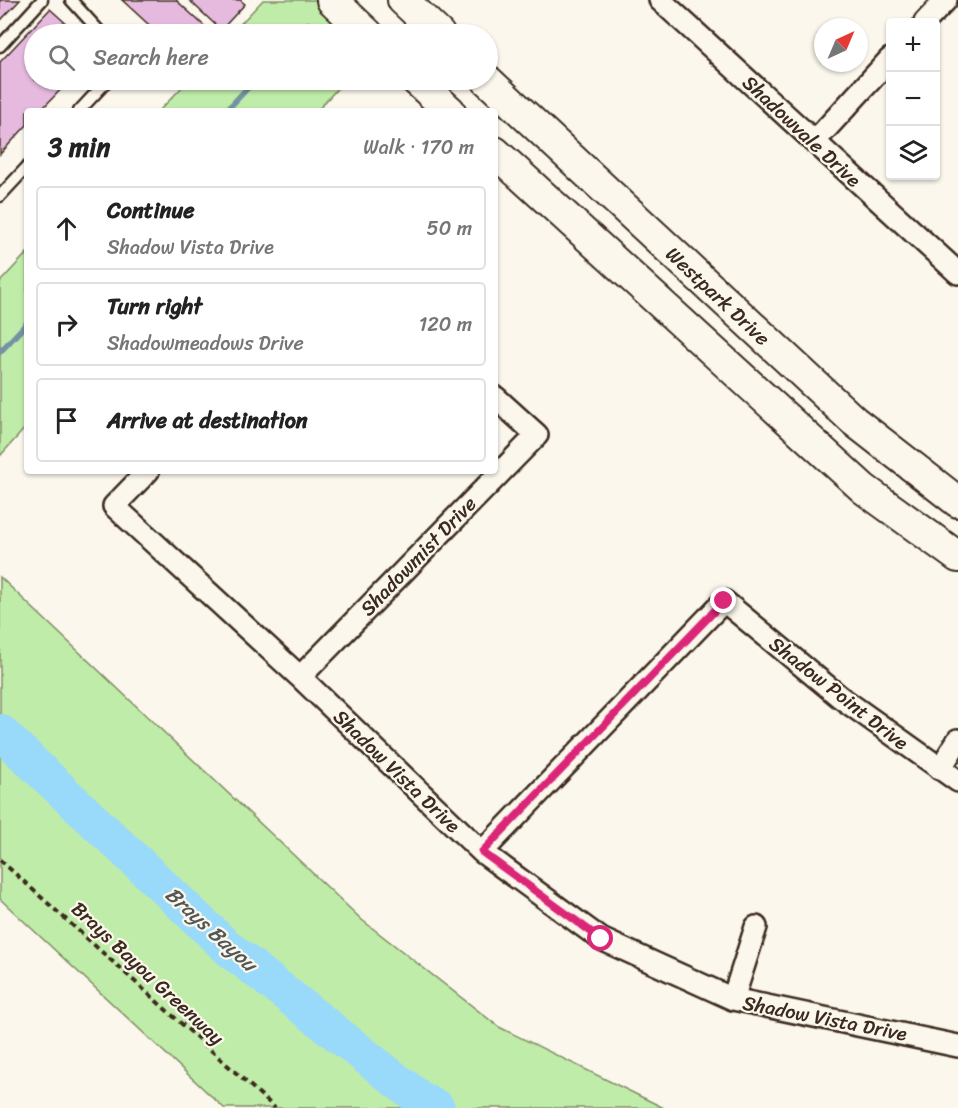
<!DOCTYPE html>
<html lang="en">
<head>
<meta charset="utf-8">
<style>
	:root { --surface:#fff; --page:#f2f2f2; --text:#222; --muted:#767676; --line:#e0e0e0 }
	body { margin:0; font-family:Sriracha,sans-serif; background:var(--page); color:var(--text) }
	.controls { position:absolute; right:18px; top:18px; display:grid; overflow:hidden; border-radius:6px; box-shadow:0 2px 4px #0004 }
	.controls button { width:54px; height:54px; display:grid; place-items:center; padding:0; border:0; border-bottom:2px solid var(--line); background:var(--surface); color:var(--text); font:30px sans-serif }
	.compass { position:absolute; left:814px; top:18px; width:54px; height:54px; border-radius:50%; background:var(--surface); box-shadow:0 2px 4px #0004; rotate:44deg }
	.stop { position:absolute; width:18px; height:18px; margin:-14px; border:4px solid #db2777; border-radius:50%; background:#fff }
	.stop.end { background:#db2777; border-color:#fff; box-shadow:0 2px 6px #0008 }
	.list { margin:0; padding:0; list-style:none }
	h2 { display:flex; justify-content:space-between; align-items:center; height:78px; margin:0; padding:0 24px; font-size:26px }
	h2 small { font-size:20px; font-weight:400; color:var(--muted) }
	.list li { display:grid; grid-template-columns:39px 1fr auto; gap:18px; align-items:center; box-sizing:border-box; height:84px; margin:0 12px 12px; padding:0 12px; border:2px solid var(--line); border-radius:6px }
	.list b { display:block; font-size:22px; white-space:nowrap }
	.list p { margin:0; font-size:20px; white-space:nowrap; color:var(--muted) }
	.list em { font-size:20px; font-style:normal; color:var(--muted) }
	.icon { flex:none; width:33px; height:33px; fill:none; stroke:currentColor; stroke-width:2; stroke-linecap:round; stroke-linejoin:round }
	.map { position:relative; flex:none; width:958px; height:1108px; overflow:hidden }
	.search { position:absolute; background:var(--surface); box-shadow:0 2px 4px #0004; left:24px; top:24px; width:474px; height:66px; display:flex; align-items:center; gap:15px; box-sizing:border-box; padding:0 21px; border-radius:33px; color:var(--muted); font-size:22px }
	.panel { position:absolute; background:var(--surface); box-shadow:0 2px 4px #0004; left:24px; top:108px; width:474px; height:366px; border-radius:6px }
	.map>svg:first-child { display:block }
</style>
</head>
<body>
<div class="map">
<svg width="958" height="1108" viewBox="0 0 958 1108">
	<rect width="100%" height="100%" fill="#fbf7ec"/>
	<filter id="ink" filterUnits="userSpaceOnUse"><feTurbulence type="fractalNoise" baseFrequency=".0167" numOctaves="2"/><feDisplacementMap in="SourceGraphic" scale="12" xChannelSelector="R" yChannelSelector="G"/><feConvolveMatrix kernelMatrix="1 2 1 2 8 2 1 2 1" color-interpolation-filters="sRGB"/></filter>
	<g filter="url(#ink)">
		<path fill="#c0eca9" stroke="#7e8b64" stroke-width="1.5" d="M263 0H316L352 34H231Z
			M189 80H345L317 111H159Z
			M27 253V426L0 456V282Z
			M0 577 362 920 499 1027 664 1108H224L0 899Z"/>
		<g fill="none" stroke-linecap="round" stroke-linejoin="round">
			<path stroke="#7393a2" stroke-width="6" d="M297 34 308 24
				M226 111 255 80
				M0 352 27 323"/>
			<path stroke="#99d9fa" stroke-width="36" d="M0 732 229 949 420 1099 437 1108"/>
		</g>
		<path fill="#e6badf" stroke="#3b2a1e" stroke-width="1.5" d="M0 0H20L0 21Z
			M122 0H176L213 34H159Z
			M189 0H240L245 4 221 30Z
			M50 9 70 27 63 34H34V80H70L40 111H27V125L0 154V62Z"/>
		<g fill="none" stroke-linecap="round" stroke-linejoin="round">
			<g stroke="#3b2a1e" stroke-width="15">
				<path id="service" d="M71 0 102 34
					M0 46 42 0
					M79 111 108 80
					M0 196 27 167"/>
			</g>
			<g stroke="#3b2a1e" stroke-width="26">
				<path id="minor" d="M660 0 958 273
					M925 22 946 0
					M814 142 890 59
					M148 471 114 506 300 677 482 852 601 939 733 999 958 1046
					M300 677 537 435 495 397
					M940 769 958 740
					M482 852 724 601 840 697 958 781
					M733 999 756 927"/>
			</g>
			<g stroke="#3b2a1e" stroke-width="34">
				<path id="secondary" d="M332 0 368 34
					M403 0 439 34
					M416 80 450 111
					M487 80 854 421 958 502
					M495 152 864 489 958 557"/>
			</g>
			<path stroke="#3b2a1e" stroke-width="4" stroke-dasharray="6 4.5" stroke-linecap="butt" d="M0 860 275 1108"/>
			<use href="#service" stroke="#fbf7ec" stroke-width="10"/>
			<use href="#minor" stroke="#fbf7ec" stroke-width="21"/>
			<use href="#secondary" stroke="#fbf7ec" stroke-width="30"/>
		</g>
	</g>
	<g fill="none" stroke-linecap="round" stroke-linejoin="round" filter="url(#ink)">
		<path stroke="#db2777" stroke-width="8" d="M601 939 482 852 724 601"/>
	</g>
	<g text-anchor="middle" stroke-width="4.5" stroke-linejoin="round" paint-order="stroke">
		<g font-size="20" fill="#3b2a1e" stroke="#fbf7ec">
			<text transform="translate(802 131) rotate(43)" y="7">Shadowvale Drive</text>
			<text transform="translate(718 296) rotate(43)" y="7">Westpark Drive</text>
			<text transform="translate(418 556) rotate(-46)" y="7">Shadowmist Drive</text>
			<text transform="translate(839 693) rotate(38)" y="7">Shadow Point Drive</text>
			<text transform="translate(397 771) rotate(44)" y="7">Shadow Vista Drive</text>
			<text transform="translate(148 973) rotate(43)" y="7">Brays Bayou Greenway</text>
			<text transform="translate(825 1018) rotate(11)" y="7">Shadow Vista Drive</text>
		</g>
		<g font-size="21" font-style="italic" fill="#525655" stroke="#fbf7ec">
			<text transform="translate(211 929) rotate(42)" y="7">Brays Bayou</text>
		</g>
	</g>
</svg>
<div class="controls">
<button>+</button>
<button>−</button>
<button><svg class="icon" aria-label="layers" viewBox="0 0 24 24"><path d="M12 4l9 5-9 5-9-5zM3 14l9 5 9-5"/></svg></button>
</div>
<svg class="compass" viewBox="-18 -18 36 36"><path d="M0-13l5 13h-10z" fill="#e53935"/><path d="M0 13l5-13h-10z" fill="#767676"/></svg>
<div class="stop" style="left:601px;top:939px"></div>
<div class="stop end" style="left:724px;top:601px"></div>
<div class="search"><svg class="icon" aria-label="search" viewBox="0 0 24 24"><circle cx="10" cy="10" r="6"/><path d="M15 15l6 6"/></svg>Search here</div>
<section class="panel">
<h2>3 min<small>Walk · 170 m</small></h2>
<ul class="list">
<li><svg class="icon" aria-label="ahead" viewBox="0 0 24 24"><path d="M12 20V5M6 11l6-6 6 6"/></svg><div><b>Continue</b><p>Shadow Vista Drive</p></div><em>50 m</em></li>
<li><svg class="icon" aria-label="right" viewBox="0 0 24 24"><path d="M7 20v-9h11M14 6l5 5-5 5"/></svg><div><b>Turn right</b><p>Shadowmeadows Drive</p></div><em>120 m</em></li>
<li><svg class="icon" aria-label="arrive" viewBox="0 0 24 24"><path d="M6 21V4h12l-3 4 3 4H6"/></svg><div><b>Arrive at destination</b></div></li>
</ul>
</section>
</div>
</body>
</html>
